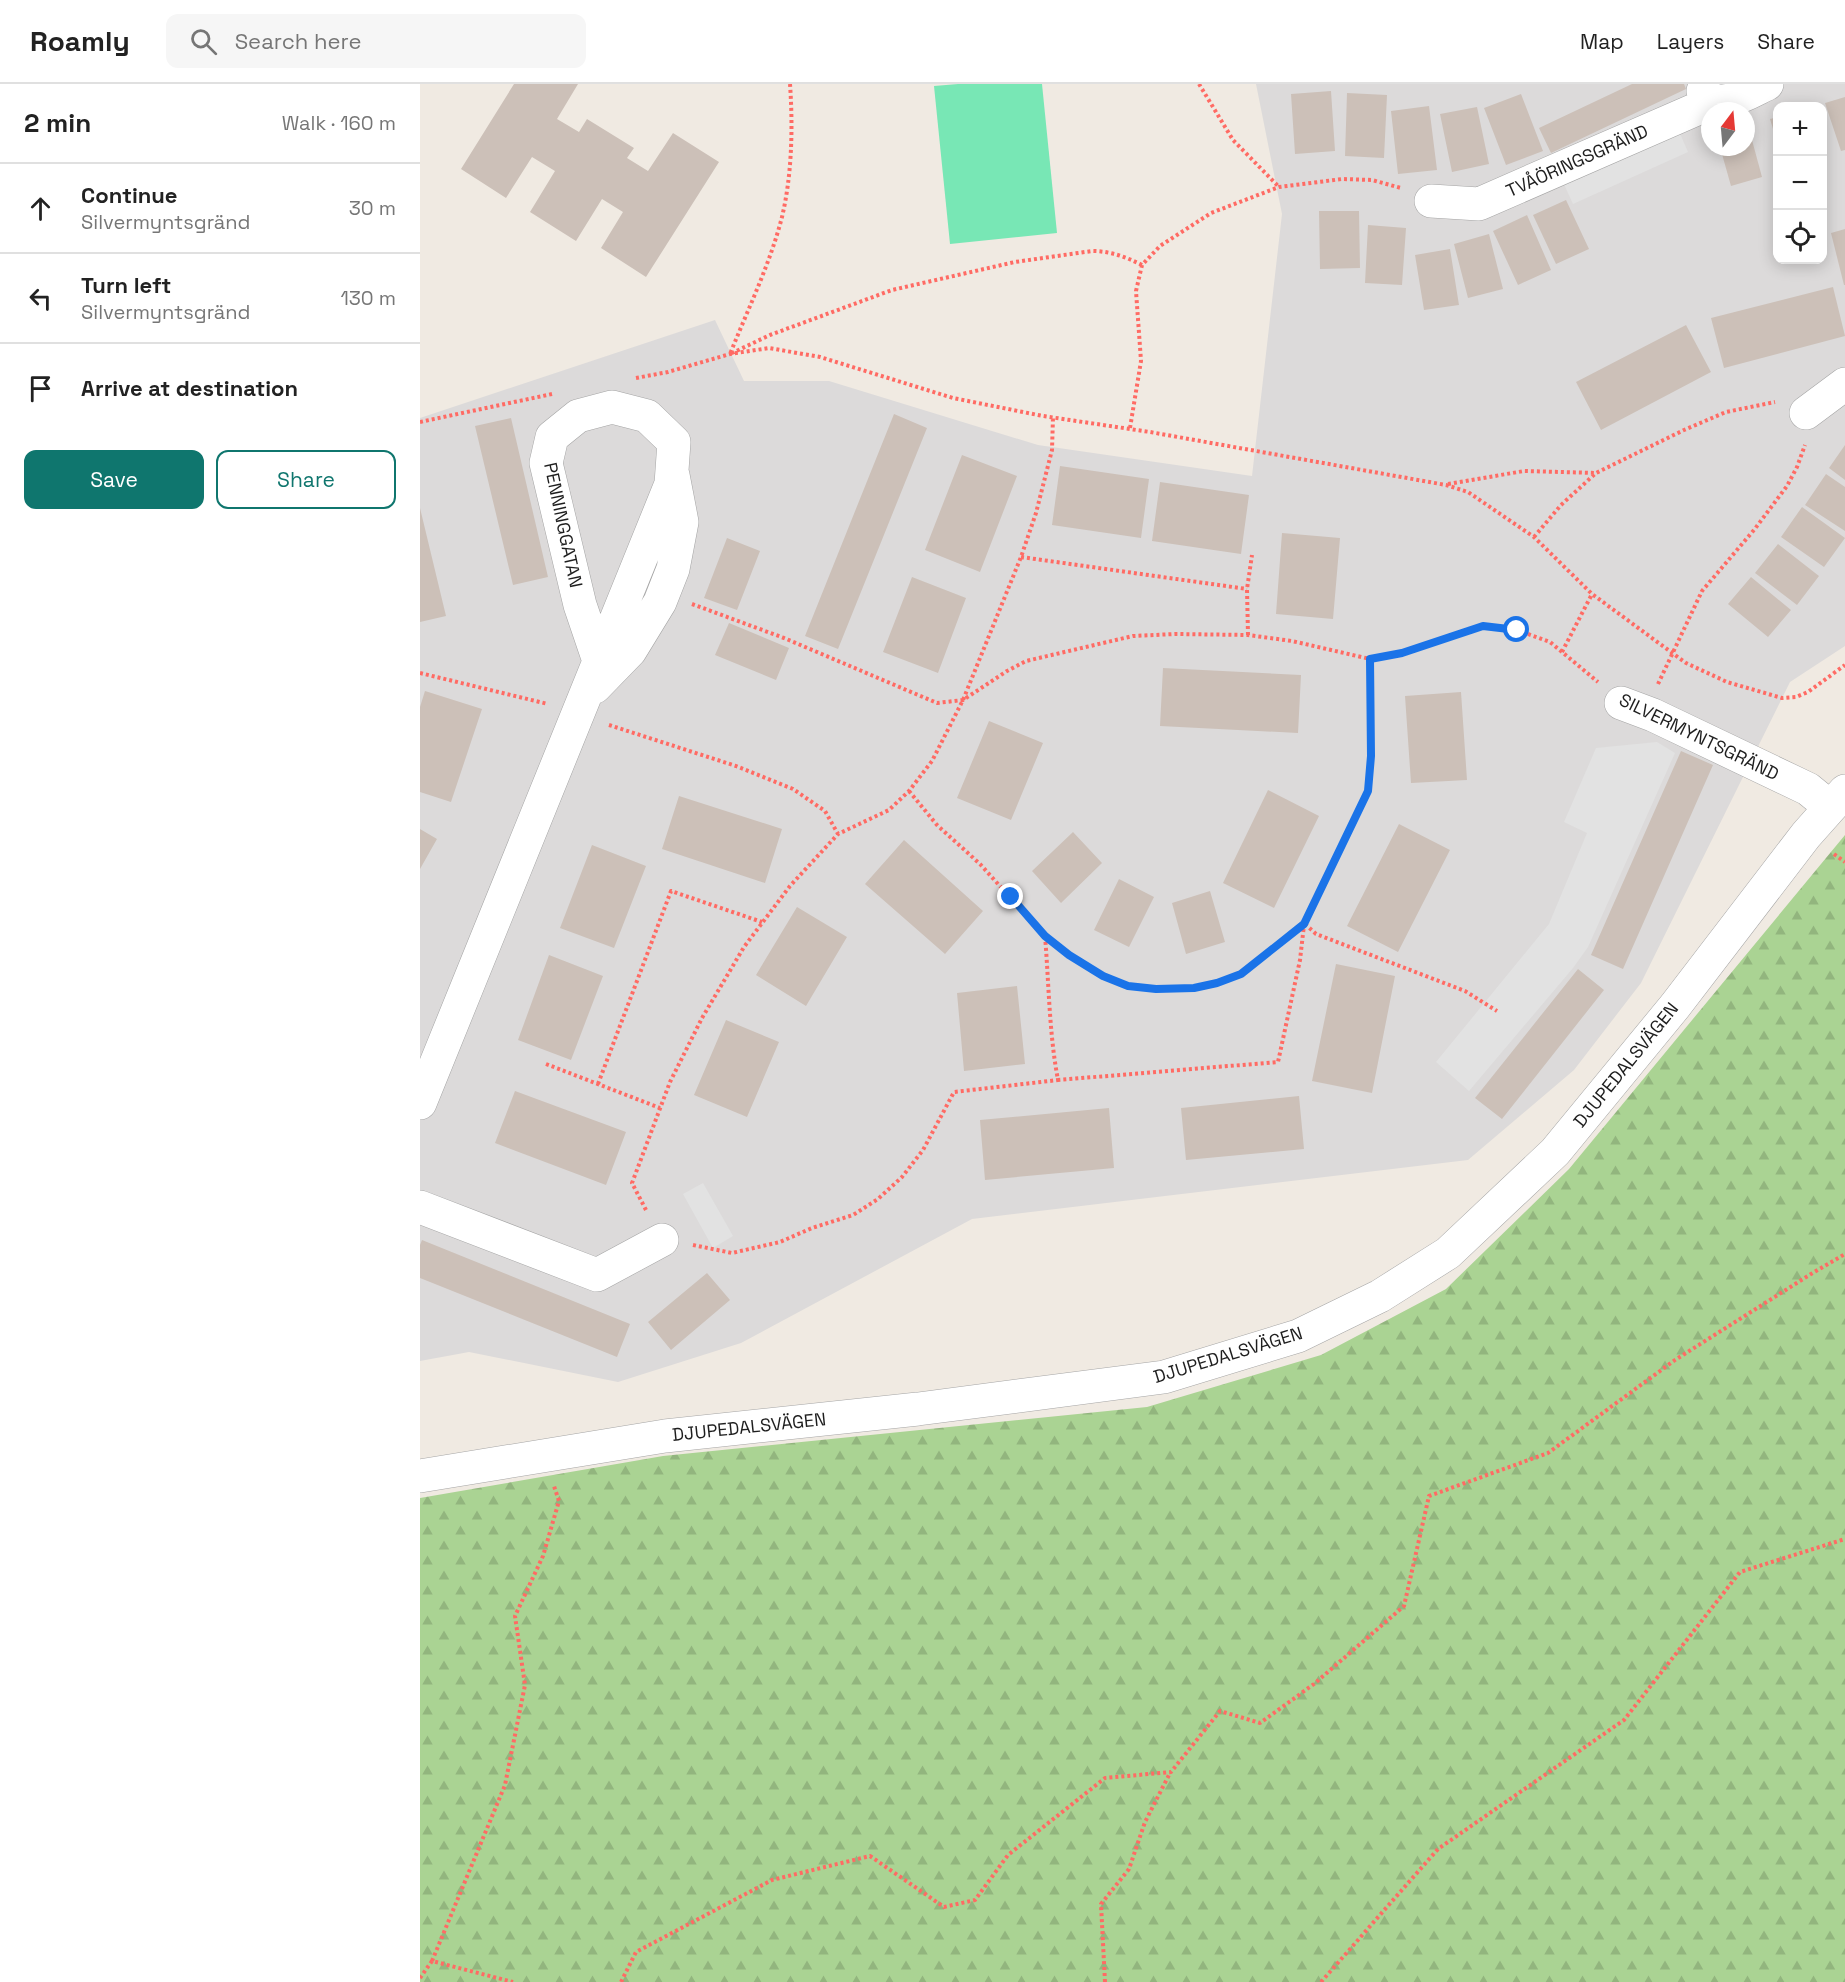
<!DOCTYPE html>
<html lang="en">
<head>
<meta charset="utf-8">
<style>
	:root { --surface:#fff; --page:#f6f6f6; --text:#222; --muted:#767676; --line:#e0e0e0; --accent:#0f766e }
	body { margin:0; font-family:"Space Grotesk",sans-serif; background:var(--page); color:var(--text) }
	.controls { position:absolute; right:18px; top:18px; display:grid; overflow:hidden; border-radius:12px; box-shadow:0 3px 15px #0003 }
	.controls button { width:54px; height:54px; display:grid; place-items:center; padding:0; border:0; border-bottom:2px solid var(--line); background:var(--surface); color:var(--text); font:30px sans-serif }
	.compass { position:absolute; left:1281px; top:18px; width:54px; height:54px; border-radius:50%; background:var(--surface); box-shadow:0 3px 15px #0003; rotate:16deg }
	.stop { position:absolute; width:18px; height:18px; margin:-14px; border:4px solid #1a73e8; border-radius:50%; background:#fff }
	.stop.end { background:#1a73e8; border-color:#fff; box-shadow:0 2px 6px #0008 }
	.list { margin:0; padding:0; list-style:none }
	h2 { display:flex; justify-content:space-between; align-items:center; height:78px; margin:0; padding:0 24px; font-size:26px }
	h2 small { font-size:20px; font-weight:400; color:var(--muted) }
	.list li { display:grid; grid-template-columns:39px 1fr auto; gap:18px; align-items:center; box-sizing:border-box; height:90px; padding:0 24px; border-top:2px solid var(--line) }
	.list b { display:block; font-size:22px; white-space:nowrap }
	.list p { margin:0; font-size:20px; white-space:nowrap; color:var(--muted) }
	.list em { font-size:20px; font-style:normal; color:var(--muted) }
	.actions { display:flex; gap:12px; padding:18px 24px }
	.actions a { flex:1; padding:14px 0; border:2px solid var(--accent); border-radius:12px; text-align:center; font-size:21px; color:var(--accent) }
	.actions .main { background:var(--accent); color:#fff }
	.icon { flex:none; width:33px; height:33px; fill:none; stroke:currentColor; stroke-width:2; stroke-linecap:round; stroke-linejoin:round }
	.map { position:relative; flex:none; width:1425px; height:1898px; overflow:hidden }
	header { display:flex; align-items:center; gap:36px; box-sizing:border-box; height:84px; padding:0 30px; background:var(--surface); border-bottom:2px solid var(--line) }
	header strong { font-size:28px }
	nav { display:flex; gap:33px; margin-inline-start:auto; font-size:21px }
	.search { width:420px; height:54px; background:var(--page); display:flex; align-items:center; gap:15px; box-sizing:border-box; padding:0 21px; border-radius:12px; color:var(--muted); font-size:22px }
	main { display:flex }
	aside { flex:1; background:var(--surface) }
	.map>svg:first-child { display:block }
</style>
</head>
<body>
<header>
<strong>Roamly</strong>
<div class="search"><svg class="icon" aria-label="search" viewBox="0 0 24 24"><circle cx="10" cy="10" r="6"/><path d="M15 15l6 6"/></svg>Search here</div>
<nav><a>Map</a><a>Layers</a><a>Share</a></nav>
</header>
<main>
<aside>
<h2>2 min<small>Walk · 160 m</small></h2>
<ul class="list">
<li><svg class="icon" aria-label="ahead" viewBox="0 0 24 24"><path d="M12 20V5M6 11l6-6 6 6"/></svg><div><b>Continue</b><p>Silvermyntsgränd</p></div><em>30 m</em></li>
<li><svg class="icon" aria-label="left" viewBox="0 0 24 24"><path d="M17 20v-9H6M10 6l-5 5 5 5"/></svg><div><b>Turn left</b><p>Silvermyntsgränd</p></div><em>130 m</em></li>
<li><svg class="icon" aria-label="arrive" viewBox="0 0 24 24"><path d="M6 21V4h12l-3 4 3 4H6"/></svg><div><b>Arrive at destination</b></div></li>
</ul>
<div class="actions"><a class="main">Save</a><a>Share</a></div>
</aside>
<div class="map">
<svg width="1425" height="1898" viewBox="0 0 1425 1898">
	<defs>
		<pattern id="forest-firs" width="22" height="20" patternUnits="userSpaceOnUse" patternTransform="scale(1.5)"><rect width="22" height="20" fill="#aad393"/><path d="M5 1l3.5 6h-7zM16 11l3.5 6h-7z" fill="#92b57e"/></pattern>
	</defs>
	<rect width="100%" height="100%" fill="#f0eae2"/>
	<path fill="#dcdada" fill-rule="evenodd" d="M836 0H1425V562L1370 598 1221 899 1154 986 1048 1076 552 1135 321 1259 198 1298 49 1268 0 1277V334L295 236 324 297H409L618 361 832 392 862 130ZM1358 22H1402V176H1358ZM1290 27H1326V63H1290Z"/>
	<path fill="url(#forest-firs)" d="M1425 751V1898H0V1414L243 1372 727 1323 901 1271 1026 1205 1149 1085Z"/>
	<path fill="#78e7b5" d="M538 0H622L637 149 530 160 514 2Z"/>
	<path fill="#e2e2e2" d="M1258 45 1268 68 1153 120 1143 98Z
		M1237 658 1255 669 1168 863 1153 884 1049 1007 1016 978 1129 840 1167 749 1144 738 1176 664Z
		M283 1099 313 1152 293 1164 263 1110Z"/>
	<path fill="#ccc0b8" d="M94 0H158L137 35 159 48 167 35 214 64 207 74 228 87 253 49 299 78 226 193 181 164 203 128 182 115 156 157 110 128 135 87 112 73 86 114 41 85Z
		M1212 0H1264L1266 5 1131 69 1119 44Z
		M911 7 915 67 875 70 871 10Z
		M927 9 967 11 964 74 925 72Z
		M1101 10 1123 67 1086 81 1064 24Z
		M1425 13V66L1421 67 1405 19Z
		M1009 22 1017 86 978 90 971 27Z
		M1057 23 1069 80 1032 88 1020 30Z
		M1358 33V58H1357L1350 35Z
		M1329 45 1342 93 1311 102 1300 63H1326V46Z
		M1146 116 1169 165 1136 180 1113 131Z
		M899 127H939L940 184 900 185Z
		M1107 131 1131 186 1098 201 1073 147Z
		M948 141 986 144 982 201 945 199Z
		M1425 145V201H1424L1411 149Z
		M1069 150 1083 205 1048 214 1034 160Z
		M1030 165 1039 221 1004 226 995 171Z
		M1413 203 1425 252 1304 284 1291 234Z
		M1266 241 1291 288 1181 346 1156 298Z
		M474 330 507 344 418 565 385 552Z
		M91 334 128 493 93 501 55 342Z
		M1425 361V396L1409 384Z
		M542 371 597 392 560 488 505 466Z
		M640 382 729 395 721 454 632 441Z
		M1406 390 1425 403V447L1385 421Z
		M740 398 829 411 821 470 732 457Z
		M1382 423 1425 454 1404 483 1361 453Z
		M0 424 26 532 0 538Z
		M862 449 920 454 913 535 856 530Z
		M307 454 340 467 317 526 284 514Z
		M1358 460 1399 492 1377 521 1335 489Z
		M492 493 546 514 518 589 463 568Z
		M1331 493 1371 526 1348 553 1308 520Z
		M309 539 369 564 356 596 295 571Z
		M743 584 881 591 878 649 740 642Z
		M5 607 62 625 31 718 0 708V623Z
		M1041 608 1047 696 991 699 985 612Z
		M569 637 623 659 591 736 537 714Z
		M1261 667 1293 681 1203 885 1171 871Z
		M848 706 899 732 854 824 803 799Z
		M259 712 362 745 345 799 242 765Z
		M979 740 1030 766 978 868 927 842Z
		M0 745 17 755 0 785Z
		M653 748 682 779 641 819 612 787Z
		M484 756 563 827 525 870 445 800Z
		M172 761 226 782 194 864 140 844Z
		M699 795 734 813 709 863 674 846Z
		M790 807 805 858 766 870 752 819Z
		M377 823 427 853 386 922 336 891Z
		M129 871 183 892 151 976 98 956Z
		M916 880 975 892 952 1009 892 997Z
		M1158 885 1184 906 1082 1035 1055 1014Z
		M597 902 605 980 544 987 537 909Z
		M306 936 359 958 327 1033 274 1011Z
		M95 1007 206 1048 186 1101 75 1059Z
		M879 1012 884 1065 766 1076 761 1024Z
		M689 1024 694 1084 565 1096 560 1036Z
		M2 1156 210 1240 197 1273 0 1194V1161Z
		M287 1189 310 1216 251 1266 228 1238Z"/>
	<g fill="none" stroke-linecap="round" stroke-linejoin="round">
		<g stroke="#a5a5a5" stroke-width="34">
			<path id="minor" d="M1283 7C1298 29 1328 9 1347 0
				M1011 117 1059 120 1279 24 1301 18
				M1386 329 1425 300
				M175 603 210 567 240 518 253 485 262 438 253 391
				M1201 619 1233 631 1388 705 1410 723
				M0 1019 251 400 254 358 227 332 192 323 158 332 132 353 126 379 160 521 179 577
				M0 1123 177 1191 242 1156
				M0 1392 245 1352 498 1325 744 1293 878 1252 960 1212 1028 1169 1135 1068 1255 922 1386 751 1425 707"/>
		</g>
		<path stroke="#ff6b64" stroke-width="4" stroke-dasharray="3 3" stroke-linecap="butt" d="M370 0C373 43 372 91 362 133 350 180 328 225 310 270L350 251 472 206 595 178 672 167C690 167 706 173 722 181
			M779 0 813 56 859 103
			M216 294 248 288 310 270 349 264 400 273 533 314 623 332 730 348 1026 401 1048 408 1114 453 1172 510 1266 579 1307 598 1362 614 1376 613 1388 608 1425 581
			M0 338 132 310
			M710 344 721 277 716 207 722 181 740 162 791 129 859 103 922 95 952 96 981 104
			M1028 400 1104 387 1176 389
			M1114 453 1141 421 1176 389 1264 346 1306 328 1355 318
			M601 473 827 505
			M272 520 364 554 517 619 543 616 587 587 606 577 713 552 755 550 828 551 872 557 950 575
			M828 551 827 505 832 471
			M1142 568 1172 510
			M0 589 128 620
			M1238 600 1282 507 1334 446 1367 402 1377 383 1385 361
			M189 641 316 682 373 705 405 727 418 750
			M489 707 517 741 560 780 625 852 649 871 683 892 708 902 736 905 774 904 797 899 821 890 884 840 936 735 948 707 951 672 950 575 982 569 1063 542 1097 546 1130 558 1178 598
			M1414 770 1425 778
			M885 840 896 850 1045 907 1077 927
			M625 852C629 900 629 949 638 996L858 978 880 876 884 841
			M126 980 240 1024
			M178 1000 251 807 342 838
			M226 1126 212 1099 250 998 282 934 324 863 370 802 418 750 469 726 489 707 512 677 543 616 601 473 616 429 632 366 633 333
			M273 1161 312 1169 360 1158 392 1144 433 1131 458 1115 482 1093 503 1066 534 1008 638 996
			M12 1877 85 1701 105 1601 95 1532 123 1472 139 1417 134 1402
			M0 1894 12 1877 93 1898
			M201 1898 216 1868 352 1796 450 1772 524 1823 555 1816 588 1771 685 1694 751 1688 800 1627 840 1639 894 1600 984 1522 1009 1412 1128 1369 1255 1276 1391 1190 1425 1170
			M685 1898 681 1820 709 1785 725 1738 750 1689
			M901 1898 1018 1765 1204 1636 1320 1488 1425 1455"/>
		<use href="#minor" stroke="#fff" stroke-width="33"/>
	</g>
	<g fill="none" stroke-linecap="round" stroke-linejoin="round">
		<path stroke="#1a73e8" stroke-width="8" d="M591 813 625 852 649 871 683 892 708 902 736 905 774 904 797 899 821 890 884 840 948 707 951 672 950 575 982 569 1063 542 1097 546"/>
	</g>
	<g text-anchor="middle" stroke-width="5" stroke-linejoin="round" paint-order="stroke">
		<g font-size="18" fill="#1e1e1e" stroke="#fff">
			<text transform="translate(1157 77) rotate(-24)" y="6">TVÅÖRINGSGRÄND</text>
			<text transform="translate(143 441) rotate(78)" y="6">PENNINGGATAN</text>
			<text transform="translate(1279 653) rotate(26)" y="6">SILVERMYNTSGRÄND</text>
			<text transform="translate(1206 981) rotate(-51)" y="6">DJUPEDALSVÄGEN</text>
			<text transform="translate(808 1271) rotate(-17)" y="6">DJUPEDALSVÄGEN</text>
			<text transform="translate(329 1343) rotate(-6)" y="6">DJUPEDALSVÄGEN</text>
		</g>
	</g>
</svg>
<div class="controls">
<button>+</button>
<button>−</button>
<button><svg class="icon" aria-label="locate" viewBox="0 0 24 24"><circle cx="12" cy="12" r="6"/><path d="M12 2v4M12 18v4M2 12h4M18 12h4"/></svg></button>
</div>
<svg class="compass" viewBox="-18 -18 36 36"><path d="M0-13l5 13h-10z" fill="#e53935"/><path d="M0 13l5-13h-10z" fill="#767676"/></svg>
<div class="stop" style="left:1097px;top:546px"></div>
<div class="stop end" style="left:591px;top:813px"></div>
</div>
</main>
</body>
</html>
